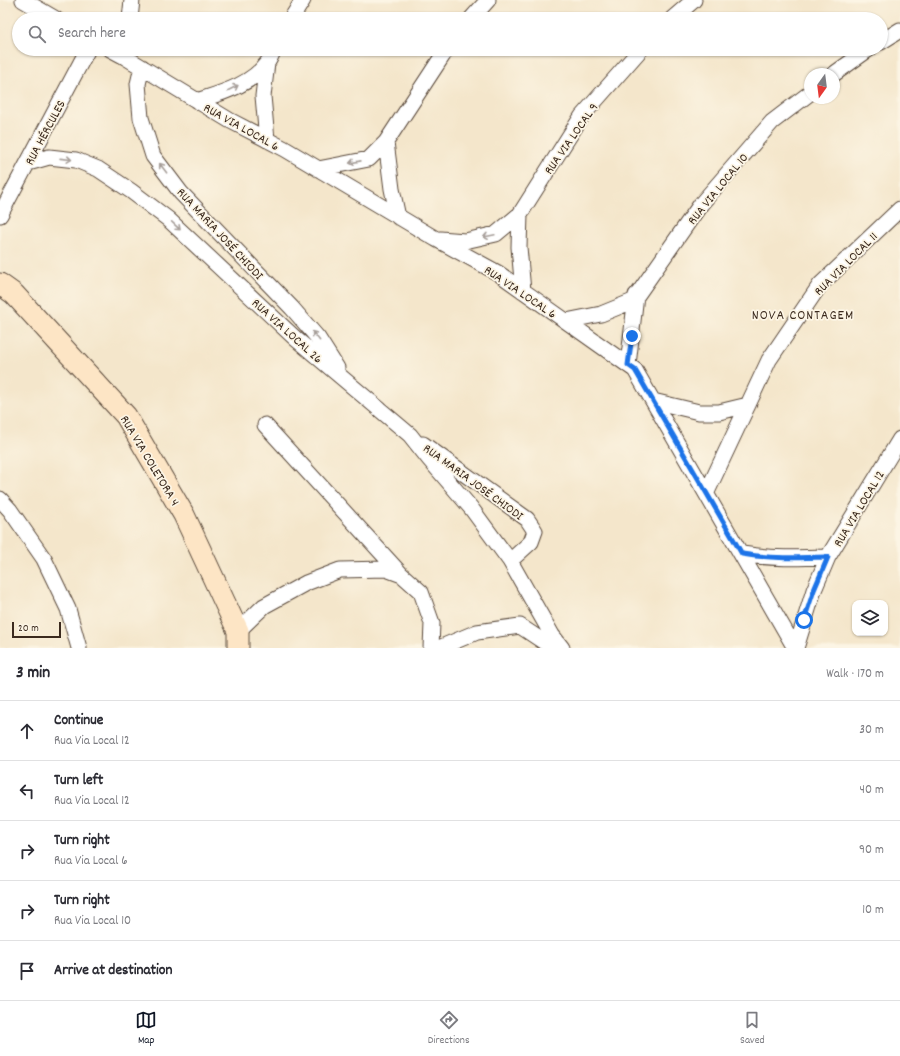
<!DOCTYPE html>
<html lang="en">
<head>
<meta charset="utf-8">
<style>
	:root { --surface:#fff; --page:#f7f7f7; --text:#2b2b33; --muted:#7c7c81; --line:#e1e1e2; --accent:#111827 }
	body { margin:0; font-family:Dekko,sans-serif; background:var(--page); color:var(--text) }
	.controls { position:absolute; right:12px; bottom:12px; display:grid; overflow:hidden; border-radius:8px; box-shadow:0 1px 3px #0004 }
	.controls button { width:36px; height:36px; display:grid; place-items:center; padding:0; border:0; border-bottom:1px solid var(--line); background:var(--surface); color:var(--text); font:20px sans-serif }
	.compass { position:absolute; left:804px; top:68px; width:36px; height:36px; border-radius:50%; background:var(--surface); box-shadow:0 1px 3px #0004; rotate:194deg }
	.scale { position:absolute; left:12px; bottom:10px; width:49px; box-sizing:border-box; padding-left:4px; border:2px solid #3b2a1e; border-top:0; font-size:11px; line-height:14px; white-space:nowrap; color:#3b2a1e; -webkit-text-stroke:3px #fcf5e5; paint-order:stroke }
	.stop { position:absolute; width:12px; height:12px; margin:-9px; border:3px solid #1a73e8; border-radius:50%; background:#fff }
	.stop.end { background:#1a73e8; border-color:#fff; box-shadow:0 1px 4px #0008 }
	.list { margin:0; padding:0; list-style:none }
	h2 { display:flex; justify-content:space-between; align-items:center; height:52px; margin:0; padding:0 16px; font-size:17px }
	h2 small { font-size:13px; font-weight:400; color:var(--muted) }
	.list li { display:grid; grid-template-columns:26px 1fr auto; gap:12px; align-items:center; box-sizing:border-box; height:60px; padding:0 16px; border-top:1px solid var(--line) }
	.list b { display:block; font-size:15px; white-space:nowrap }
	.list p { margin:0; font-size:13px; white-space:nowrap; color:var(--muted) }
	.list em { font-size:13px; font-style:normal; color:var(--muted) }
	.icon { flex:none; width:22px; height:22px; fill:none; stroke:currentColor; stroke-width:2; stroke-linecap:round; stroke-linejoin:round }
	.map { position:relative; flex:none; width:900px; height:648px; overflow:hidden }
	.search { position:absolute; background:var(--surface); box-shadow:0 1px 3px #0004; left:12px; right:12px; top:12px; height:44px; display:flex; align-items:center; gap:10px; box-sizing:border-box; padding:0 14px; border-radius:22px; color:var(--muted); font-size:15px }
	.sheet { height:352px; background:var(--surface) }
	nav { display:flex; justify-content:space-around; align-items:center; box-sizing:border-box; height:56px; border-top:1px solid var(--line); background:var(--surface); font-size:11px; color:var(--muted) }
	nav a { display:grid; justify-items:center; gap:2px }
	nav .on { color:var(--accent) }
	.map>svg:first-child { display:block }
</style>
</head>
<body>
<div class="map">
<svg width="900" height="648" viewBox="0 0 900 648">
	<rect width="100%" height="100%" fill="#fcf5e5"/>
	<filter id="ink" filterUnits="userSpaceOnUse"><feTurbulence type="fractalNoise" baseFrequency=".025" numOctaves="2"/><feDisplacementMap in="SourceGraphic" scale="8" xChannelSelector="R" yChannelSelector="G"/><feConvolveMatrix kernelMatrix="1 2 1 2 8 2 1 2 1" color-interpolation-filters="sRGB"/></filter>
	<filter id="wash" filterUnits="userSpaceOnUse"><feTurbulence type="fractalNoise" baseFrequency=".012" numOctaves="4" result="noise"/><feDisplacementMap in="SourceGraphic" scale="16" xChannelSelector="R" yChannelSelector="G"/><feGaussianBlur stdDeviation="0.9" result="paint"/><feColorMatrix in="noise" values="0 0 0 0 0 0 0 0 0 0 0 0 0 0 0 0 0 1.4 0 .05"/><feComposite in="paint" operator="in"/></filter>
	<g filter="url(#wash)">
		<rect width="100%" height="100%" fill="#f4e6cb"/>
	</g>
	<g filter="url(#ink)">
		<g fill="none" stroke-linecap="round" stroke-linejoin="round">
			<g stroke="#574638" stroke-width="17">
				<path id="street" d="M23 0 56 19
					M130 19 132 0
					M291 19 303 0
					M471 19 488 0
					M672 19 694 0
					M881 42 900 30
					M110 49 125 57 229 120 285 149 436 239 498 273 635 370 795 648
					M142 67 138 84 141 118 153 156 181 193 292 308 318 338 337 368
					M834 74 869 49
					M197 101C221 93 251 85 267 63 270 59 272 54 274 49
					M267 140 263 96 267 63
					M386 142 392 189 398 217
					M28 163 49 157 76 160 98 169 131 191 168 219 296 339 410 435 429 459 471 508 510 561 552 635 562 648
					M318 169 369 159 386 142 447 49
					M520 214 519 247 523 291
					M0 215 88 49
					M440 239 465 241 496 234 520 214 582 116 641 49
					M566 321 601 314 633 301 701 204 772 122 810 93
					M628 365 636 295
					M653 401 699 412H719L748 405
					M265 425 400 573
					M423 444 527 519 535 531 531 542 510 561
					M707 492 769 360 820 285 900 209
					M0 499 10 510 44 559 68 609 79 648
					M742 554C771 559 799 558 828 557L900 439
					M238 631 264 606 306 583 340 570 386 569 402 575 421 592 432 623 431 648
					M439 648 477 632 520 626 553 648
					M796 648 814 590 828 557"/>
			</g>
			<g stroke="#574638" stroke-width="23">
				<path id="secondary" d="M0 284 14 294 126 416 184 515 238 631V648"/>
			</g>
			<use href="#street" stroke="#fff" stroke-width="15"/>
			<use href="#secondary" stroke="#fde5c5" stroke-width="21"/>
		</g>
		<defs><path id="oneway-shaft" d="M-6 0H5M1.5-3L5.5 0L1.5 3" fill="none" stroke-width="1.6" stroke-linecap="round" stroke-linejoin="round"/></defs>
		<g stroke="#a79f9a">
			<use href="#oneway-shaft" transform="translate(233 88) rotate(-27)"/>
			<use href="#oneway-shaft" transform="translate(66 159) rotate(6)"/>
			<use href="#oneway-shaft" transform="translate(355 162) rotate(169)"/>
			<use href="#oneway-shaft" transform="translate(163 168) rotate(-127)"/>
			<use href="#oneway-shaft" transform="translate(176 226) rotate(43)"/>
			<use href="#oneway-shaft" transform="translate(489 236) rotate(168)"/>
			<use href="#oneway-shaft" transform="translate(316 336) rotate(-128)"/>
		</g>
	</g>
	<g fill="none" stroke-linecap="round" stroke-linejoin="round" filter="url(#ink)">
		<path stroke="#1a73e8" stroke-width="5" d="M632 336 628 365 635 370 742 554C771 559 799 558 828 557L814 590 804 620"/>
	</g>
	<g text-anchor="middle" stroke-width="3.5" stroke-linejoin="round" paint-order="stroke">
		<g font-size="13" fill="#3b2a1e" stroke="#fcf5e5">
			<text transform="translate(242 126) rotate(29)" y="5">RUA VIA LOCAL 6</text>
			<text transform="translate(44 132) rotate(-62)" y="5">RUA HÉRCULES</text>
			<text transform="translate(570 138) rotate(-55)" y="5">RUA VIA LOCAL 9</text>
			<text transform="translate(717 188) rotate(-51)" y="5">RUA VIA LOCAL 10</text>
			<text transform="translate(221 233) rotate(47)" y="5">RUA MARIA JOSÉ CHIODI</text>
			<text transform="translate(845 263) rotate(-45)" y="5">RUA VIA LOCAL 11</text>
			<text transform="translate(521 291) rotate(34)" y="5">RUA VIA LOCAL 6</text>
			<text transform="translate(288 330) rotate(42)" y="5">RUA VIA LOCAL 26</text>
			<text transform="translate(151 460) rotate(59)" y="5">RUA VIA COLETORA 4</text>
			<text transform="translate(474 481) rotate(36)" y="5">RUA MARIA JOSÉ CHIODI</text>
			<text transform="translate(858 508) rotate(-59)" y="5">RUA VIA LOCAL 12</text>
		</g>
		<g font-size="14" letter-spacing="1" fill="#3b2a1e" stroke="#fcf5e5">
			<text x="803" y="319">NOVA CONTAGEM</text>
		</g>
	</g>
</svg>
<div class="controls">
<button><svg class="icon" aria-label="layers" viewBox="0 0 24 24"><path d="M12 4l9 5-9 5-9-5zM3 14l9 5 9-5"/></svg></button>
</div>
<svg class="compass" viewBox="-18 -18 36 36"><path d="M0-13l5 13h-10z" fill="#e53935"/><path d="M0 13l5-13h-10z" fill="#7c7c81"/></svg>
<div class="scale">20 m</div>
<div class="stop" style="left:804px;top:620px"></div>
<div class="stop end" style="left:632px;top:336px"></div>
<div class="search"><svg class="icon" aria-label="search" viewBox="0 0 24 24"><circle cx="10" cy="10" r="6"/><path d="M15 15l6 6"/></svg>Search here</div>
</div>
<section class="sheet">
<h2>3 min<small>Walk · 170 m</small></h2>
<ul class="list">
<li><svg class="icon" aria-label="ahead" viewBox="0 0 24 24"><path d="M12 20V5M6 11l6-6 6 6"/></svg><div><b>Continue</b><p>Rua Via Local 12</p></div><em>30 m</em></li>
<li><svg class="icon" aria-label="left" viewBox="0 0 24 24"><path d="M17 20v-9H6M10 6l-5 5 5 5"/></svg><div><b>Turn left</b><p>Rua Via Local 12</p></div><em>40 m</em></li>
<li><svg class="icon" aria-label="right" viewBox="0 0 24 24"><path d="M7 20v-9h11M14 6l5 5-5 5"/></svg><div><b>Turn right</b><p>Rua Via Local 6</p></div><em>90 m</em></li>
<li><svg class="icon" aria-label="right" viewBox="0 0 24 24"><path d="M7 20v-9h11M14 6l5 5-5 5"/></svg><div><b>Turn right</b><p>Rua Via Local 10</p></div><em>10 m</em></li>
<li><svg class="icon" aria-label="arrive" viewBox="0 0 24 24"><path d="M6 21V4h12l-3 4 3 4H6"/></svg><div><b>Arrive at destination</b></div></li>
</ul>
</section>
<nav>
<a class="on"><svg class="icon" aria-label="map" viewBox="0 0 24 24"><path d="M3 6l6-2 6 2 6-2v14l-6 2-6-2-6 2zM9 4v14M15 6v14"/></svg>Map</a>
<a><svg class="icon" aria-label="directions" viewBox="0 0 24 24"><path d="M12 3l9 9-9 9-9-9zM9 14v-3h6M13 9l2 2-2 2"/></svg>Directions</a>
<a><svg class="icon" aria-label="saved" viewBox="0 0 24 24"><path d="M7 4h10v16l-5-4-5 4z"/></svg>Saved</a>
</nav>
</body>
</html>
